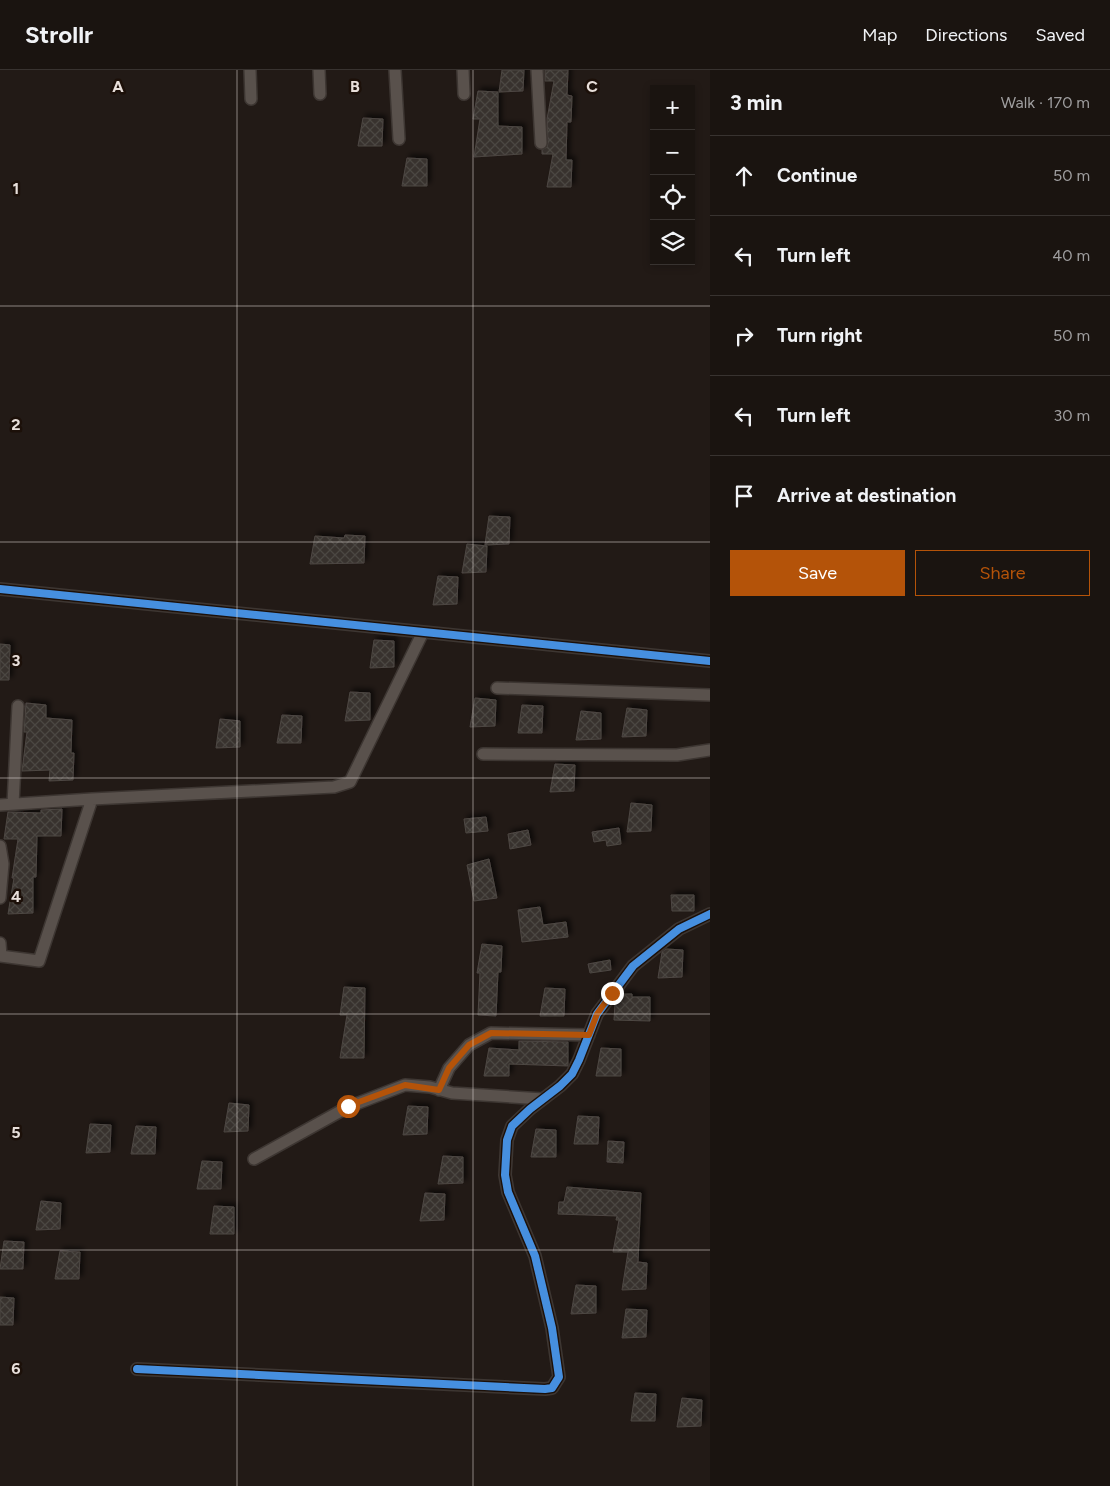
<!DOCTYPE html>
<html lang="en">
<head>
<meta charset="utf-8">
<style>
	:root { --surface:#1a1410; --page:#231d19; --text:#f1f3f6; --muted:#9f9e9f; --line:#383330; --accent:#b45309 }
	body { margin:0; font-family:Figtree,sans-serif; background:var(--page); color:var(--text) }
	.controls { position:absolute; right:15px; top:15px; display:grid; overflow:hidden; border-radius:0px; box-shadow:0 2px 8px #0003 }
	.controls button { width:45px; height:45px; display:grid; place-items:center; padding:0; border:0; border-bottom:1px solid var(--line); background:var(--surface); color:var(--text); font:25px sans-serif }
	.stop { position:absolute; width:15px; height:15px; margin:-11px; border:4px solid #b45309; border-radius:50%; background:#fff }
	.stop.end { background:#b45309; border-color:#fff; box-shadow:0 1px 5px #0008 }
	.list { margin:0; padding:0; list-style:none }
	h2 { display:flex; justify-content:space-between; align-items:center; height:65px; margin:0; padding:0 20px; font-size:21px }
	h2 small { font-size:16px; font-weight:400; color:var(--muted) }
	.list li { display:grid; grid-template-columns:32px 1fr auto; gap:15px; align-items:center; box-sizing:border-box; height:80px; padding:0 20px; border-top:1px solid var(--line) }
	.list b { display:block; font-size:19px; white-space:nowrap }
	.list em { font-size:16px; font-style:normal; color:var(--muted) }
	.actions { display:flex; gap:10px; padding:15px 20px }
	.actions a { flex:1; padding:11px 0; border:1px solid var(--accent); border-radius:0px; text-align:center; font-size:18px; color:var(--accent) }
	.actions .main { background:var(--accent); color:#fff }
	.icon { flex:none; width:28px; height:28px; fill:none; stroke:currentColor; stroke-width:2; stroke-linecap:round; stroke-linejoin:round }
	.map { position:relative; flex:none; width:710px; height:1416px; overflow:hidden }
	header { display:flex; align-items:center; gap:30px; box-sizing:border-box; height:70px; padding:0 25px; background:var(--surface); border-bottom:1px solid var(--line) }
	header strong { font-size:24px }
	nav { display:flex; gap:28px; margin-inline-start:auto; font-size:18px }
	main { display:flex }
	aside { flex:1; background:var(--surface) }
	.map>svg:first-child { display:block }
</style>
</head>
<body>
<header>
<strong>Strollr</strong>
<nav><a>Map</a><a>Directions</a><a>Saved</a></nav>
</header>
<main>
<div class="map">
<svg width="710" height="1416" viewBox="0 0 710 1416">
	<defs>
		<pattern id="building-cross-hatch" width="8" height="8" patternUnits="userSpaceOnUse" patternTransform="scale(1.25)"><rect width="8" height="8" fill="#38322e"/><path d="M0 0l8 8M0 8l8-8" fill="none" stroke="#4b4642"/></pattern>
		<filter id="shadow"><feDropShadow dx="3.5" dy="-3.5" stdDeviation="2.5" flood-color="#0009"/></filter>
	</defs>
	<rect width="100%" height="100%" fill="#221a16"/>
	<path fill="url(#building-cross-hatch)" stroke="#4d4743" filter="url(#shadow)" d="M502 0H524L523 21 499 22Z
		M545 0H568L567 25 572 26 571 52H567L566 90H572L571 117H547L553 84H542V80L547 77 548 73 547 49 554 11H545Z
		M478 21 498 22V56L522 57V84L474 87 480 49H473Z
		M363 48 383 49 382 76H358Z
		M407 88 427 89V116H402Z
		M489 446 510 447 509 474 485 475Z
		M345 465 365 466 364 493 310 494 315 466 344 468Z
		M467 474 487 476 486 502 462 503Z
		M438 506 458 507 457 534 433 535Z
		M374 570 394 571V597L370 598Z
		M0 574 10 575 9 610H0Z
		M350 622 370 623V650L345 651Z
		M475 628 496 630 495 656 470 657Z
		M26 633 46 635V648L72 650 71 683H74L73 710 49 711 50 700 22 701 27 662H24Z
		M522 635 543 636 542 663H518Z
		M627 638 647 640 646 666 622 667Z
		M581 641 601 643V669L576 670Z
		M282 645 302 646 301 673H277Z
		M220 649 240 651V677L216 678Z
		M555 694 575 695 574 721 550 722Z
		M631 733 652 735 651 761 627 762Z
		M62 739 61 766H37L36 807H33V843L8 844 14 808H12L18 769H4L8 742 41 743V740Z
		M486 747 488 761 466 763 464 749Z
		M619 758 621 774 607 776 606 770 594 772 592 762Z
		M528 760 531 775 510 779 508 764Z
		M489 789 497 828 474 831 467 795Z
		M671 825H694V841H672Z
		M540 837 543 855 566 852 568 867 522 872 518 840Z
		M482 874 502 876 501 902H498L496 946 478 945 480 903H477Z
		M666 879 683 880 682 907 658 908 662 882Z
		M610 890 611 900 590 903 588 894Z
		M344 917 365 918 364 988H340L347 945H340Z
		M545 918 565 919 564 946H540Z
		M622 924H632V927H650V951L614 950 615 933Z
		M519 971 568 972V996L509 994V1006H484L489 978 519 980Z
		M601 978 621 979V1006H596Z
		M229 1033 249 1035 248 1061 224 1062Z
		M408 1036 428 1037 427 1064 403 1065Z
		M578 1046 599 1047 598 1074H574Z
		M90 1054 111 1055 110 1082 86 1083Z
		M136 1056 156 1057 155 1084H131Z
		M536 1059 556 1060V1087H531Z
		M608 1071 624 1072 623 1093 607 1092Z
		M443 1086 463 1087V1113L438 1114Z
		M202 1091 222 1092 221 1119H197Z
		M567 1117 641 1123 638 1192 647 1193 646 1219 622 1220 628 1182H613L619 1150H616L617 1146 558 1144 559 1132H564Z
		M425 1123 445 1124 444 1150 420 1151Z
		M41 1131 61 1133 60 1159 36 1160Z
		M214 1136 234 1137V1164H210Z
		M4 1171 24 1172 23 1199H0Z
		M60 1181 80 1182 79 1209H55Z
		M576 1215 596 1216V1243L571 1244Z
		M0 1227 14 1228 13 1255H0Z
		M626 1239 647 1240 646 1267 622 1268Z
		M635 1323 656 1324 655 1351H631Z
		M682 1328 702 1330 701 1356 677 1357Z"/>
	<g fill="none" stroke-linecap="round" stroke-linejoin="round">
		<g stroke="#3d3632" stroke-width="14">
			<path id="minor" d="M250 0 251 29
				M319 0 320 24
				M395 0 399 69
				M463 0 464 24
				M537 0 541 73
				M0 519 710 591
				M497 618 710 625
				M483 684 677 685 710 680
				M13 734 18 636
				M0 735 92 729 334 717 350 712 423 562
				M0 776 3 794 0 828
				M0 873 1 886
				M0 886 39 891 92 729
				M439 1020 449 998 469 975 491 963 589 965
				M254 1089 348 1037 405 1015 430 1017 452 1023 543 1029
				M137 1299 545 1319 552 1318 559 1307 552 1258 535 1186 508 1122 505 1105 507 1070 512 1056 530 1039 560 1016 572 1004 579 990 597 944 633 896 679 859 710 844"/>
		</g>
		<use href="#minor" stroke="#59514c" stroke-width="11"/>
		<g stroke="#1c1009" stroke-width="11">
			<path id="cycleway" d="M0 519 710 591
				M137 1299 545 1319 552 1318 559 1307 552 1258 535 1186 508 1122 505 1105 507 1070 512 1056 530 1039 560 1016 572 1004 579 990 597 944 633 896 679 859 710 844"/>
		</g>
		<use href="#cycleway" stroke="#468fdf" stroke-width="8"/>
	</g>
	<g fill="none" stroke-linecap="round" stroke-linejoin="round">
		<path stroke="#b45309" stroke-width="6" d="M348 1036 405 1015 439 1020 449 998 469 975 491 963 589 965 597 944 612 923"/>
	</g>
	<path fill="none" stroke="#e8dfda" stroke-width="1" stroke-opacity="0.55" d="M237 0V1416M473 0V1416M0 236H710M0 472H710M0 708H710M0 944H710M0 1180H710"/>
	<g font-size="16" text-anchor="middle" font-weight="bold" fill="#e8dfda" stroke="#1c1009" stroke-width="5" stroke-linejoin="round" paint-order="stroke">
		<text x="118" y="22">A</text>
		<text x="355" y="22">B</text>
		<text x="592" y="22">C</text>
		<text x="16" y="124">1</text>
		<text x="16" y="360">2</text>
		<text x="16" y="596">3</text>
		<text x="16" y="832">4</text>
		<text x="16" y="1068">5</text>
		<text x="16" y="1304">6</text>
	</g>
</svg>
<div class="controls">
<button>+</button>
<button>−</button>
<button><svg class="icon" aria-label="locate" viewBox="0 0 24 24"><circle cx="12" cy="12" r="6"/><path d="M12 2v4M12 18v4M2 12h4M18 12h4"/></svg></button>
<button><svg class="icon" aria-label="layers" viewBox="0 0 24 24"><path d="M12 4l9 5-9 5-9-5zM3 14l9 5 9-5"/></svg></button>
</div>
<div class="stop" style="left:348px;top:1036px"></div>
<div class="stop end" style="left:612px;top:923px"></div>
</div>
<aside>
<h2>3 min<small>Walk · 170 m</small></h2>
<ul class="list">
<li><svg class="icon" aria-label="ahead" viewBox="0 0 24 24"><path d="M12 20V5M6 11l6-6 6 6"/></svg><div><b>Continue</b></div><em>50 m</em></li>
<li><svg class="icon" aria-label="left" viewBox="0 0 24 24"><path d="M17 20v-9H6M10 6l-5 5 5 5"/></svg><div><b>Turn left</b></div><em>40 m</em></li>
<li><svg class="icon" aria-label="right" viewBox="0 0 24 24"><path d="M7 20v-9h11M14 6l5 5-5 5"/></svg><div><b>Turn right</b></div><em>50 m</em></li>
<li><svg class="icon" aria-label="left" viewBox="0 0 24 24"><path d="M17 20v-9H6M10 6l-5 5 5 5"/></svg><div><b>Turn left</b></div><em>30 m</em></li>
<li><svg class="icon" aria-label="arrive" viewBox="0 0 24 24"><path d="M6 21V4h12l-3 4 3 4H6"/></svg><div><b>Arrive at destination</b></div></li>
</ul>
<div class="actions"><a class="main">Save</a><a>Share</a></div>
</aside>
</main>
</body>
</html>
